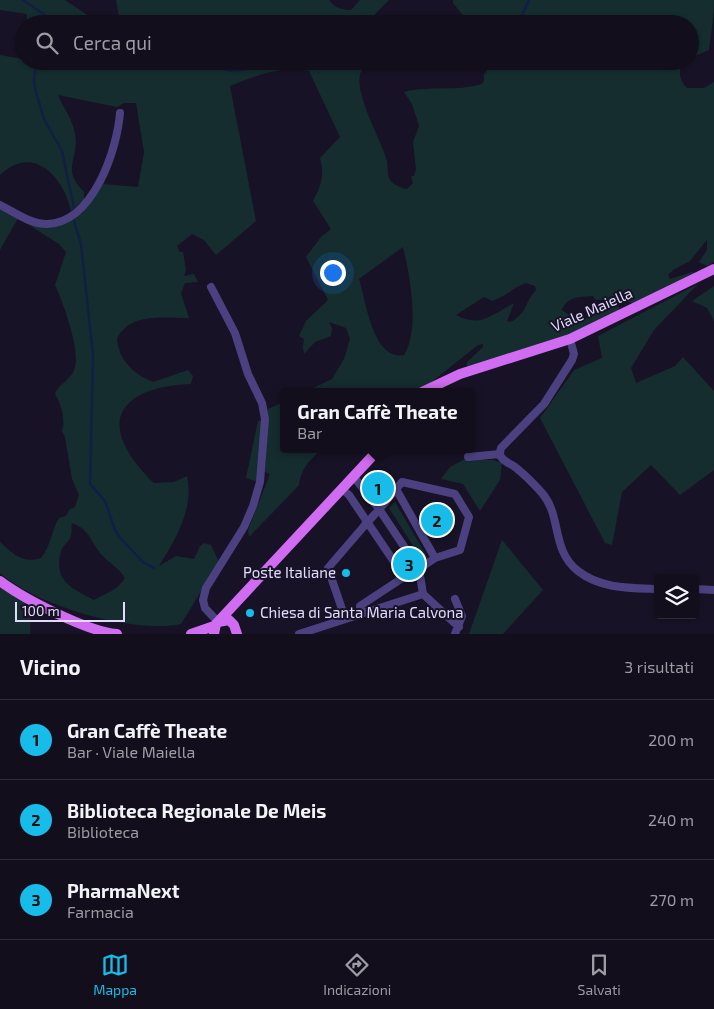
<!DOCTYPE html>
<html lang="it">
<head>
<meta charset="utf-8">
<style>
	:root { --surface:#120e1c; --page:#1b1725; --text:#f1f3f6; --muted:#9c9ca3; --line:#312e3b; --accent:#18bce9 }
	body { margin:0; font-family:"Exo 2",sans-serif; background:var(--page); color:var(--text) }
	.controls { position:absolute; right:15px; bottom:15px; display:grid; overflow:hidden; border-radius:5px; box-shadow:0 1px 4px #0004 }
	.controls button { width:45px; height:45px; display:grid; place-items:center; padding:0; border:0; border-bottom:1px solid var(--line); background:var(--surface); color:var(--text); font:25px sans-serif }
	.scale { position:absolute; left:15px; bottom:12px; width:110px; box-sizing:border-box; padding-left:5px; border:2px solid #e2dafc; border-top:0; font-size:14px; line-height:18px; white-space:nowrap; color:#e2dafc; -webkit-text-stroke:4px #181226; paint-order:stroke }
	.you { position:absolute; left:332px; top:272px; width:18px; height:18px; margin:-12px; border:4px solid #fff; border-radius:50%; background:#1a73e8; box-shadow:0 0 0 8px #1a73e833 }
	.badge { display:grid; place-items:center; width:32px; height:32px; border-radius:50%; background:var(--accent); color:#111; font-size:16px; font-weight:700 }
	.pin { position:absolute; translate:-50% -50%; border:2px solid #fff; box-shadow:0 1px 5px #0006 }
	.popup { position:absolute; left:280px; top:388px; width:195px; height:65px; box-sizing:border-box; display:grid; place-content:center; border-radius:5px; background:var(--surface); filter:drop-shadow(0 1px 4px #0005); font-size:16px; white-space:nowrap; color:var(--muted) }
	.popup b { font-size:19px; color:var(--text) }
	.popup::after { content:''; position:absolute; left:50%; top:100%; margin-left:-10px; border:10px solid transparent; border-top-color:var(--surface) }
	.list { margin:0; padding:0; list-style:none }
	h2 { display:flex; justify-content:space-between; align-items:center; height:65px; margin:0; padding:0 20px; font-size:21px }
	h2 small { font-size:16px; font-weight:400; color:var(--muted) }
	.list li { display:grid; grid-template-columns:32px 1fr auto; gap:15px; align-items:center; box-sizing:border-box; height:80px; padding:0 20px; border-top:1px solid var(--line) }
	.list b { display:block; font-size:19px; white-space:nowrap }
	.list p { margin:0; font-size:16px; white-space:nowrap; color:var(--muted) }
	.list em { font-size:16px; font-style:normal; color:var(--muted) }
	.icon { flex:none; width:28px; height:28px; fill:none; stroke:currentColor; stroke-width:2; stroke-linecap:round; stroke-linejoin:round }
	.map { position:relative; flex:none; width:714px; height:634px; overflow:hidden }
	.search { position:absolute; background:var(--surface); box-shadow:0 1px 4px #0004; left:15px; right:15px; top:15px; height:55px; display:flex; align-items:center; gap:12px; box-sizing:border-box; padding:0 18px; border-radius:28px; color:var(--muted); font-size:19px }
	.sheet { height:305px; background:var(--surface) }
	nav { display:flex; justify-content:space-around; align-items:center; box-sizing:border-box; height:70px; border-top:1px solid var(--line); background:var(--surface); font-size:14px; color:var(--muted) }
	nav a { display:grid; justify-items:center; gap:2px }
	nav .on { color:var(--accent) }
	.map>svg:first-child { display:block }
</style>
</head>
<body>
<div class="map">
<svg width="714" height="634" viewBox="0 0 714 634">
	<rect width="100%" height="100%" fill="#181226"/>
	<path fill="#152d2f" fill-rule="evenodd" d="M0 0H65L101 24H26L27 14 0 10Z
		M116 0H329C335 8 342 10 351 10L360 0H389L375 14V24H115L119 17Z
		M453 0H714C714 19 711 32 709 50L690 58V24H470L453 3Z
		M24 44V61H394V63L362 70C350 87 382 141 387 161 388 167 387 176 390 180 394 185 401 188 407 189L413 183 411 176H414L416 169 413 142 419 126 412 104 404 92C429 85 457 92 482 84L484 81V74L495 61H685C677 70 679 80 687 88H704L714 82V262L707 266 699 262 707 250V240L690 261 673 270 668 275 670 279 692 272 698 273 639 304 611 299 596 300 593 296C580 297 567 296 562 310L573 318H588C598 309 605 300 619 307V314L567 339 467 367V362L483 347V344L478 345 419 392H305L332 379 344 359 350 339 346 328 329 322 332 328 331 336 315 342 304 354 303 347 304 339 299 336 306 321 328 300 306 257 321 237 331 229 313 201C321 186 325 175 320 158L340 137 309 71C283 65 254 76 230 86L256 221 216 255 204 240 192 234 177 246 180 252H183L186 270 184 276 194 274 198 282 185 283 181 293 189 318C164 318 129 312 117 339 119 361 134 374 153 382L188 370 193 376 191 384C170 385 137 389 124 409 108 433 138 468 154 483L174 482 187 476C194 510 176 538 159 566L176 556 194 559 200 546 204 543 211 545 219 562 181 624C133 634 37 606 0 573V542C13 554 23 564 41 558 51 546 51 531 59 518L66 516 69 510 75 507 79 495 72 479 65 437 62 431C66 419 61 404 55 394 59 383 72 380 75 367 80 349 63 302 55 285L66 252 59 244 18 218 0 250V210L18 218 60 224 98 191 103 184 138 187 144 152 136 103H124L117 107 58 95C63 108 73 119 75 134 80 158 60 169 84 192V200L71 211C64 177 33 143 0 175V55L22 59ZM403 247C410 275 420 330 404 355 373 361 366 301 359 279ZM526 283 535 286 536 290C524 303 528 312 511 322L507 321 514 303C491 315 480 328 456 315L484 297 492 301C506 297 513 287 526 283ZM72 523C92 531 89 541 102 555 109 563 119 568 125 578 118 590 106 593 94 600 71 588 53 581 61 551 63 545 70 541 71 535 72 531 71 526 72 523Z
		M698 284 654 330 631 368 636 383 675 366 683 357 714 391V470L680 495 651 465 622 492 612 545 605 543 540 418 574 370 602 358 598 336Z
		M714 286V321L707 308 692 301Z
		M284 402V449H323C311 457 300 470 299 485L249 537 248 530 270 474 265 472 268 409Z
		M263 420 258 482 246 478 258 421Z
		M463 460H493L502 463 500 480 480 511 463 484 441 479 450 467Z
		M395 502 429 560 424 563 389 508Z
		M502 540 543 590 503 634H469Z
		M0 585 35 608 31 607 30 634H0Z"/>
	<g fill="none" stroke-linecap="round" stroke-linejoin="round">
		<path stroke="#121f45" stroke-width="2.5" d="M23 0 58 24
			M518 24 529 0
			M36 61 34 82 36 92 44 119 62 151 74 208
			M182 61 233 71 283 64H379L396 61
			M74 221 81 244 93 355 90 484 105 501 115 530 121 539 143 562 154 568"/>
		<path stroke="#4b4180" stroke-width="8" d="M0 205C14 212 30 224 47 224 93 223 117 150 120 113
			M211 287 235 333 248 374 262 403 265 419 260 482 253 506 244 527 206 588 203 600 205 608 218 622
			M570 339 574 354 572 360 544 404 501 448C500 451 499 455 502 458 505 462 511 464 515 467 524 474 534 484 542 493 562 516 551 550 578 571 601 589 630 588 658 589
			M468 457 500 454
			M342 489 349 495 405 578
			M396 489 435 558
			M377 512 402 482 455 494 469 517 460 550 435 558 419 569
			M695 589 714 590
			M423 594 459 627
			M455 599 462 616 455 634
			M362 612 360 606 404 577
			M345 618 328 568 365 525
			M299 634 423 594 419 569 379 509 354 477"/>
		<path stroke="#cf6cf1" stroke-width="10" d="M422 392 460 374 570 339 714 269
			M0 581C24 599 88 632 117 634
			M218 622 229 620 234 625 237 634
			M191 634 214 626
			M214 634 216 624 379 449"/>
		<path stroke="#4b4180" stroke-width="8" d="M365 525 375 514"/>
	</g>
	<g fill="#18bce9" stroke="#181226" stroke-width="2">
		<circle cx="346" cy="573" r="5"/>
		<circle cx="250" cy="613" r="5"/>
	</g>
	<g text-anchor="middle" stroke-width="4" stroke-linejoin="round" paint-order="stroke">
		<g font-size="15" fill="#e2dafc" stroke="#181226">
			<text transform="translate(592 310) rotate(-24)" y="5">Viale Maiella</text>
		</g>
		<g font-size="15" fill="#e2dafc" stroke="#181226" text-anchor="end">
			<text x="336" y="578">Poste Italiane</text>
			<text x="260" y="618" text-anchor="start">Chiesa di Santa Maria Calvona</text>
		</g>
	</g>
</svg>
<div class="controls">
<button><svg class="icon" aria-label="layers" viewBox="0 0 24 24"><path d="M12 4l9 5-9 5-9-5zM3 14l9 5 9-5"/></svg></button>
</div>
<div class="scale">100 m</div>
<div class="you"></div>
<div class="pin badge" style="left:378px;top:488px">1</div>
<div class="popup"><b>Gran Caffè Theate</b>Bar</div>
<div class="pin badge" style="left:437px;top:520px">2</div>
<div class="pin badge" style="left:409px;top:564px">3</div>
<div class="search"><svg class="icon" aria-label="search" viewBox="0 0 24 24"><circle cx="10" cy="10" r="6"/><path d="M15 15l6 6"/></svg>Cerca qui</div>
</div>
<section class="sheet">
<h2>Vicino<small>3 risultati</small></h2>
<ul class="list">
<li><span class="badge">1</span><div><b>Gran Caffè Theate</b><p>Bar · Viale Maiella</p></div><em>200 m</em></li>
<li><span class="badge">2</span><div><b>Biblioteca Regionale De Meis</b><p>Biblioteca</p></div><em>240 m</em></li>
<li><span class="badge">3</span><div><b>PharmaNext</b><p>Farmacia</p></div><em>270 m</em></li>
</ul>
</section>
<nav>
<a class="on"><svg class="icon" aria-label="map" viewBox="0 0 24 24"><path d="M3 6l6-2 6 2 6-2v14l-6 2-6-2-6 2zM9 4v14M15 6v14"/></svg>Mappa</a>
<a><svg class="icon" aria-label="directions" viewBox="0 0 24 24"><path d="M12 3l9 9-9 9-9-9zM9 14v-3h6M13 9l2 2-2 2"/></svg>Indicazioni</a>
<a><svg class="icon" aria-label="saved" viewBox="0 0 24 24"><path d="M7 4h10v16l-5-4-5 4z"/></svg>Salvati</a>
</nav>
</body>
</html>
